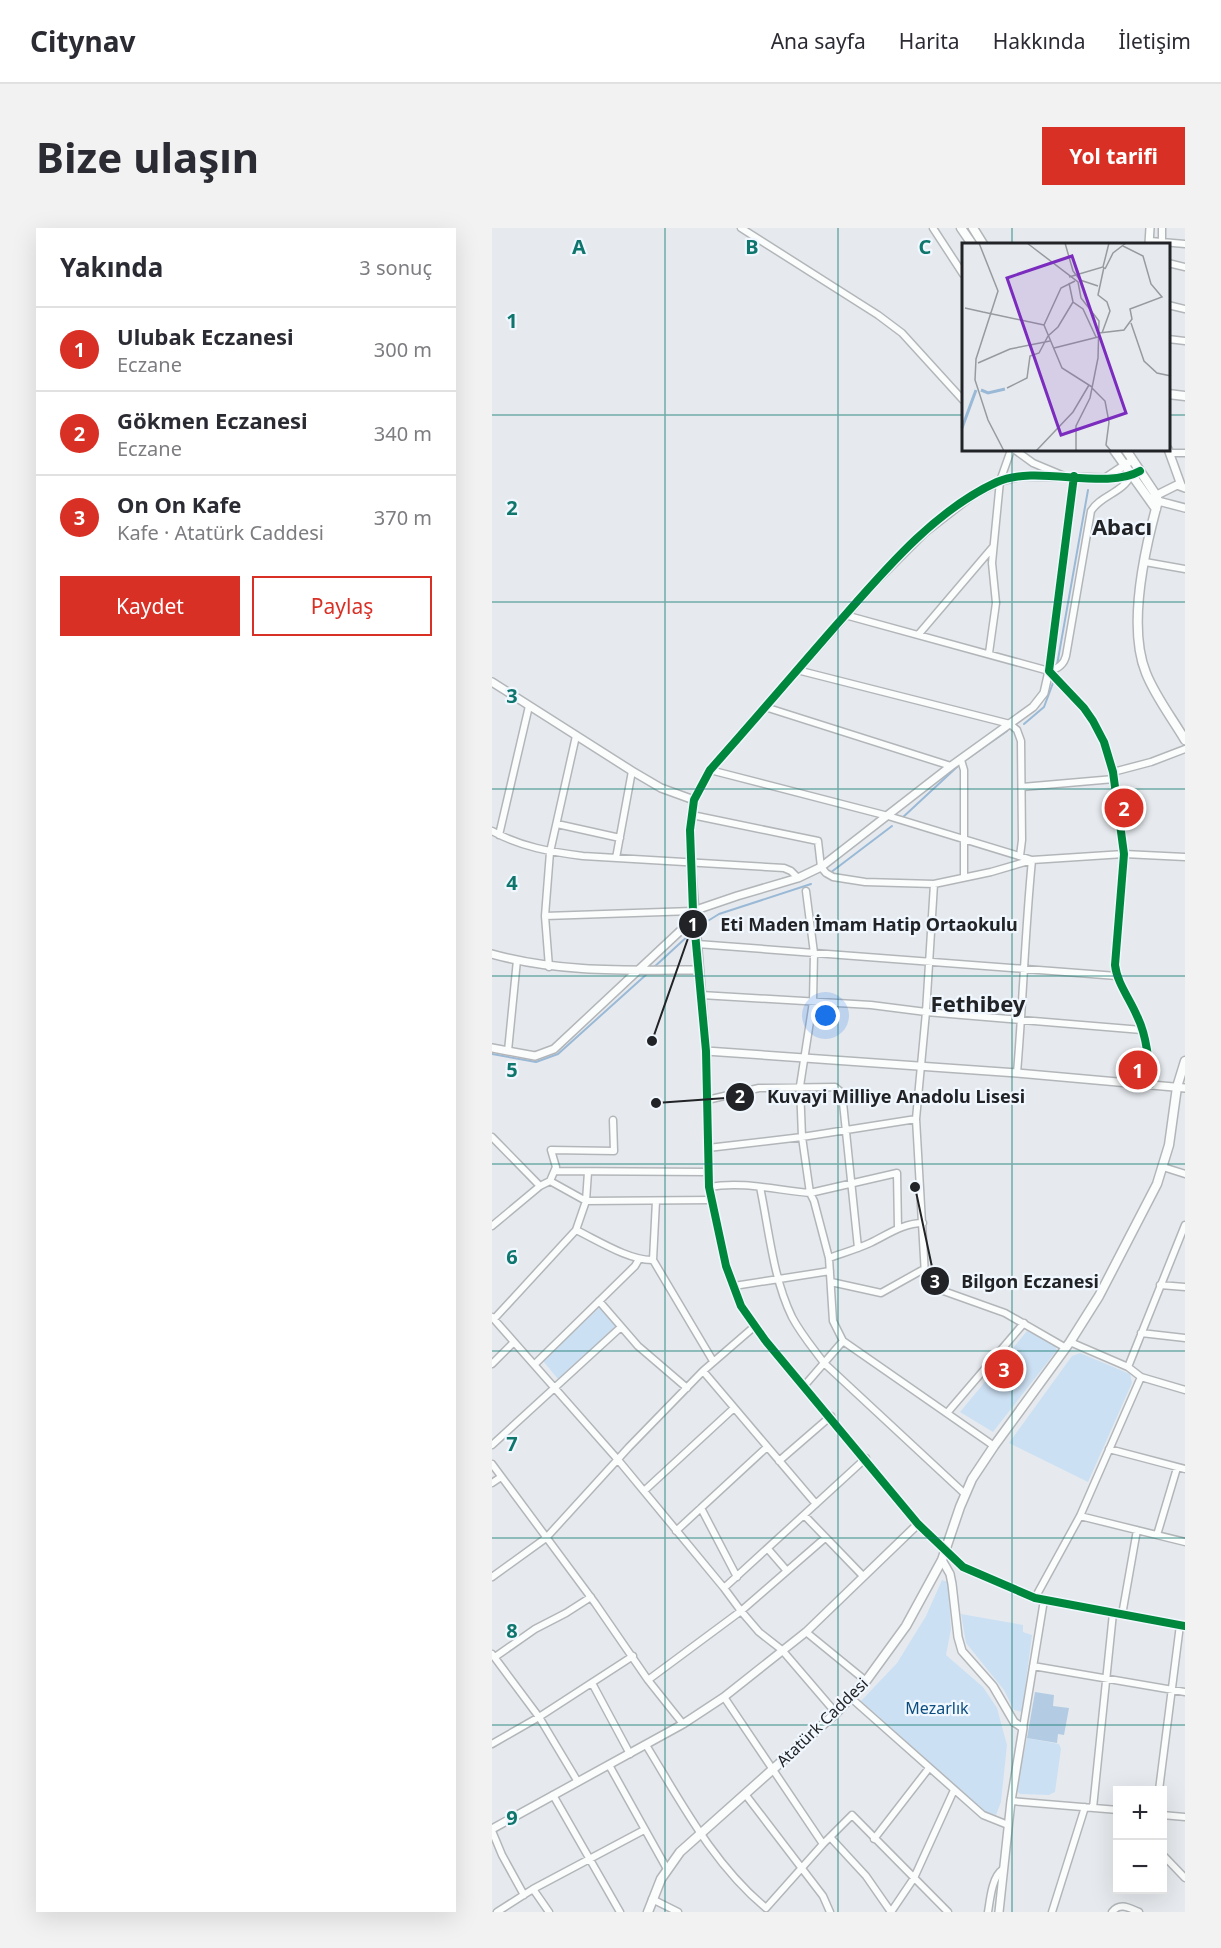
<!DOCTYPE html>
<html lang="tr">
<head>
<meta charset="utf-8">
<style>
	:root { --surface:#fff; --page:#f2f2f3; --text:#2b2b33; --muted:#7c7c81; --line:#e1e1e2; --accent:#d93025 }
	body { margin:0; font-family:"Noto Sans",sans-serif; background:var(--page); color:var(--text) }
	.controls { position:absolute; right:18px; bottom:18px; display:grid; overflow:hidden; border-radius:0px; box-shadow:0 6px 24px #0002 }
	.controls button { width:54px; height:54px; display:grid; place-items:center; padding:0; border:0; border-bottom:2px solid var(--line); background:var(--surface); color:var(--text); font:30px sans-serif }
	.you { position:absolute; left:334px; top:788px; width:21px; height:21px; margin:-15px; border:4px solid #fff; border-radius:50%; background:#1a73e8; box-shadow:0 0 0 9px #1a73e833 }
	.badge { display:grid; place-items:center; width:39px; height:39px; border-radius:50%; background:var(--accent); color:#fff; font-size:20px; font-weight:700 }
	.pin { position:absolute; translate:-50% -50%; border:3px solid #fff; box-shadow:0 2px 6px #0006 }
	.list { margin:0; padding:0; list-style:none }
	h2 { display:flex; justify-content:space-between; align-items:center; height:78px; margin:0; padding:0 24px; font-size:26px }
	h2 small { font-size:20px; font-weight:400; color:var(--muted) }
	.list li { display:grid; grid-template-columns:39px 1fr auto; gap:18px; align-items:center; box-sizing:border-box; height:84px; padding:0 24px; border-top:2px solid var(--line) }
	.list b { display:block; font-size:22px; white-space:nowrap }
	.list p { margin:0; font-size:20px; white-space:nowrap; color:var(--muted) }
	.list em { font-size:20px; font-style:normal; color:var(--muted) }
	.actions { display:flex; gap:12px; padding:18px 24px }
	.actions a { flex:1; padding:14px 0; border:2px solid var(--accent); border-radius:0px; text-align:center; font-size:21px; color:var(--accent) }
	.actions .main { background:var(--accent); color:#fff }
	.map { position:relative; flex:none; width:693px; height:1684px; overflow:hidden; border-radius:0px }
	header { display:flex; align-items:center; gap:36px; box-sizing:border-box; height:84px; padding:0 30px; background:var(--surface); border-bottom:2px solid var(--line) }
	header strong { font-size:28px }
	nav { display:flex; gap:33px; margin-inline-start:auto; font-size:21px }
	.intro { display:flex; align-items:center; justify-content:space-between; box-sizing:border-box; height:144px; padding:0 36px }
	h1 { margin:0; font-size:42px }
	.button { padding:15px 27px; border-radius:0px; background:var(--accent); color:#fff; font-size:21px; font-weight:700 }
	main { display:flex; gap:36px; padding:0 36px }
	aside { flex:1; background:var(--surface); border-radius:0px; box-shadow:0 6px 24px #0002 }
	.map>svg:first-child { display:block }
</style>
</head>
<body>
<header>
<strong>Citynav</strong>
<nav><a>Ana sayfa</a><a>Harita</a><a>Hakkında</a><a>İletişim</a></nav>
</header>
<div class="intro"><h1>Bize ulaşın</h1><a class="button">Yol tarifi</a></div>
<main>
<aside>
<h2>Yakında<small>3 sonuç</small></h2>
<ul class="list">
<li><span class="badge">1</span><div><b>Ulubak Eczanesi</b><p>Eczane</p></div><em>300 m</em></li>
<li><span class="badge">2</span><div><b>Gökmen Eczanesi</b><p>Eczane</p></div><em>340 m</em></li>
<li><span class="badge">3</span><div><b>On On Kafe</b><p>Kafe · Atatürk Caddesi</p></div><em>370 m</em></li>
</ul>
<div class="actions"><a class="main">Kaydet</a><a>Paylaş</a></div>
</aside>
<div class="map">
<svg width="693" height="1684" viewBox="0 0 693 1684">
	<rect width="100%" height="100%" fill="#e6eaee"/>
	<path fill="#cce0f3" d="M109 1078 125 1098 66 1151 51 1133Z
		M535 1103 562 1116 565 1122 501 1204 468 1184Z
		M588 1125 638 1146 640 1155 596 1254 517 1215 580 1128Z
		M450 1352 456 1354 459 1401 454 1427 491 1459 505 1480 515 1517 509 1574 504 1587 493 1584 369 1473 405 1435 434 1388Z
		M469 1386 531 1397V1404L540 1407 530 1484 522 1482 512 1462 474 1415Z
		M535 1510 567 1516 569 1521 563 1564 557 1567 528 1566 524 1562Z"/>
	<path fill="#b3cce4" d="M543 1464 562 1467 561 1478 577 1480 572 1507 566 1506 565 1515 535 1510Z"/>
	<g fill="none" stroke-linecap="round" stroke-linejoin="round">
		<path stroke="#9ab9d6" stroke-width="2" d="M565 437 596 262
			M532 496 552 479 561 455
			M475 531 515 503
			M409 591 466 538
			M338 645 400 598
			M206 699 227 686 319 656
			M160 741 198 706
			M0 826 44 834 66 826 156 745"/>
		<g stroke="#b3b6b9" stroke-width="9">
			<path id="minor" d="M249 0 386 87 410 105 471 172
				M441 0 471 46
				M658 13 693 16
				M670 14V0
				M676 35 693 39
				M676 77 693 81
				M676 111 693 113
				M523 222 541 235 572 248
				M678 225H693
				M653 334 693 341
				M353 387 557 443C566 441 572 436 574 428L599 283C609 267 631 265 639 247
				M426 407 501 319
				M497 425 504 375 500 335 508 253 519 222
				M305 442 518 496 525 502 529 513 530 612 528 628
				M273 479 459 538
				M469 532 472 542V649
				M218 542 396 588 540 632C533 703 531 774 525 845
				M621 544 659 534 693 521
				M530 559 622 551
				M200 587 326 613 329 639 334 645 341 649 373 654 442 656 499 644 540 632 632 626 693 629
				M65 596 128 610
				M0 603C29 619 59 624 91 628L292 640 299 643 306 650
				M7 607 37 478
				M124 630 140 543
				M442 656 434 784 424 891 433 1047 439 1057 443 1060 513 1085 574 1120
				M314 663 322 725 321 774 308 858 310 909 318 965 405 945 406 1000
				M53 688 201 683
				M205 716 625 748
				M57 739 53 688 58 624 84 508
				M209 767 379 777 434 784 650 802
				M16 823 25 732
				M215 872 267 860 343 859 350 865 366 1020
				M0 909 48 958
				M216 920 310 909 424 891
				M671 939 693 946
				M63 943 217 944
				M96 944 94 973 84 1002C105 1012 138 1033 161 1032
				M58 953 64 939 59 922 122 923 121 892
				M217 959C251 953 284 962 318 965L322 973 337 1030
				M268 959C277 1002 281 1050 300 1089 309 1106 321 1120 332 1135L473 1266
				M164 973 161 1032 221 1133
				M431 995C411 995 395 1007 378 1015 365 1021 351 1025 337 1030L341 1093 351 1113 502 1218
				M0 998 48 958 58 953 94 973 220 972
				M339 1054 389 1065 432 1041
				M668 1057 693 1059
				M242 1058 338 1043
				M107 1073 146 1118 195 1160
				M0 1089 127 1233 232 1360 249 1383 267 1404 290 1422 344 1485
				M2 1091 84 1002
				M649 1105 693 1110
				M578 1114 636 1139 649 1149 693 1162
				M0 1136 22 1114
				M43 1136 143 1038 147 1031
				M636 1139 693 997
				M211 1143 324 1276
				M313 1157 351 1113
				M455 1185 532 1095
				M0 1217 129 1099
				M617 1221 693 1241
				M287 1233 339 1188
				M0 1236 103 1375 156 1452 191 1496
				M0 1255 9 1249
				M152 1263 242 1180
				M209 1280 245 1349
				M312 1287 371 1348
				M588 1288 693 1314
				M184 1303 275 1219
				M665 1307 685 1240
				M276 1321 295 1343
				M454 1323 471 1339 543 1370 693 1398
				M0 1349 54 1310 137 1219 211 1143 263 1098
				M232 1360 374 1230
				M543 1370 588 1288 649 1149
				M630 1387 645 1302
				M314 1404 374 1453
				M0 1426 47 1489 86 1554
				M3 1429 43 1401 74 1385 99 1369
				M541 1438 693 1464
				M156 1452 249 1383 333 1310
				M100 1455 138 1526
				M232 1469 331 1616
				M359 1470 491 1587 516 1597
				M531 1500 552 1372
				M0 1516 47 1489 141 1428
				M154 1517C189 1574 221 1636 274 1680L331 1616 360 1587 456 1684
				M117 1537 175 1641
				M667 1562 688 1397
				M253 1566 331 1668 338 1684
				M61 1567 128 1684
				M519 1573 626 1582
				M601 1580 621 1385
				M670 1587 693 1589
				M0 1603 10 1627 32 1667
				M338 1609 374 1648 399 1684
				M382 1611 437 1540
				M670 1626 693 1650
				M41 1661 57 1684
				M160 1671 186 1684
				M5 1684 41 1661 152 1602
				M399 1684 422 1650 462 1562
				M496 1684C498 1672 500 1649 510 1642
				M560 1684 593 1579
				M620 1684C628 1674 637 1680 647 1684"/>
		</g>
		<g stroke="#b3b6b9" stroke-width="10">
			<path id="tertiary" d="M657 16 658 0
				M676 221 689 257
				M582 248 557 443 592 480 601 493 612 514 621 544 632 626 623 737C625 755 638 771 645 788 655 808 657 834 658 856
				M615 249 636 235
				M661 269 685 257 693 260
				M662 275 666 273 693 280
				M0 454 140 543 169 560 202 572
				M201 683 245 668 306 650 329 639 459 538 541 479 552 465 557 443
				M0 726C68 745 137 742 207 742
				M0 820 43 828 62 821 202 690
				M214 823 525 845 693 860
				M454 1323 426 1296 273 1112 249 1078 234 1038 217 959 214 823 199 634 198 602 202 572 218 542 382 355 433 304 482 266 508 253 530 248 613 250H632L643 245
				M450 1332 458 1346 460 1356 466 1409 470 1423 501 1458 522 1494 531 1500 519 1573 507 1684
				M0 1601 191 1496 232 1469 314 1404 426 1296"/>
		</g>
		<g stroke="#b3b6b9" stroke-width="11">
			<path id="secondary" d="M469 0 480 16
				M481 0 491 16
				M676 166 693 168
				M622 222 664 281
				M634 222 664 267 666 273C653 320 635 399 654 445 663 468 680 490 693 512
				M156 1684 169 1651 188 1624 344 1485 374 1453 414 1398 450 1332 468 1279 480 1251 502 1218 578 1114 607 1068 665 956 677 917 685 859 693 833"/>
		</g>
		<use href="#minor" stroke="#fbfcfc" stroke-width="6"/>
		<use href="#tertiary" stroke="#fbfcfc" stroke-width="7"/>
		<use href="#secondary" stroke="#fbfcfc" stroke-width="8"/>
		<g stroke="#f0f7fe" stroke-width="11">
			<path id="cycleway" d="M648 243C613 263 545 236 505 254 439 284 387 349 340 402 299 449 259 496 218 542L202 572 198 602 201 683 214 823 217 959 234 1038 249 1078 273 1112 426 1296 471 1339 543 1370 693 1398
				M582 248 557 443 592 480 601 493 612 514 621 544 632 626 623 737C625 755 638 771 645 788 655 808 657 834 658 856"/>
		</g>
		<use href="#cycleway" stroke="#00873e" stroke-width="8"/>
	</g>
	<path fill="none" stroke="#0f766e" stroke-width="1.5" stroke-opacity="0.55" d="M173 0V1684M346 0V1684M520 0V16M0 187H471M676 187H693M520 222V1684M0 374H693M0 561H693M0 748H693M0 936H693M0 1123H693M0 1310H693M0 1497H693"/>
	<g text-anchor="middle" stroke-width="4.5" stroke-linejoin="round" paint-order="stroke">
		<g font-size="16" fill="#0c4d80" stroke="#f0f7fe">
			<text x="445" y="1486">Mezarlık</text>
		</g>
		<g font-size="16" fill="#212326" stroke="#f0f7fe">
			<text transform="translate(330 1494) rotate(-44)" y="6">Atatürk Caddesi</text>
		</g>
		<g font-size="22" font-weight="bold" fill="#212326" stroke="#f0f7fe">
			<text x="630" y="307">Abacı</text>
			<text x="486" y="784">Fethibey</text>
		</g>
	</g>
	<g transform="translate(470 15)">
		<rect width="208" height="208" fill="#e6eaee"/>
		<path fill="none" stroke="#9ab9d6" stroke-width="3" d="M19 147 26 150 43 146M0 185 14 147"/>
		<path fill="none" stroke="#979a9e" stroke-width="1.5" d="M17 0 36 48 14 116 13 137 26 177 42 208M65 0 116 39 119 55 137 78 136 115 128 155 114 183V208M103 0 111 28 118 37M143 26 151 10 164 0M107 34 141 24 147 0M118 37 136 43M113 38 99 45 82 82 100 125 130 144M107 40 111 59 121 66 134 94M3 65 21 69M21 69 82 82M169 80 182 118 195 130 209 133M137 90 162 87 170 76 168 66 200 54 189 41 181 13 161 3M140 90 148 68 145 59 136 52 142 24M86 93 96 84 111 59M92 105 136 94M16 120 48 106 88 98M45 145 65 135 68 113 77 110 86 93M130 145 143 158 147 179 144 202 149 208M74 208 111 169 127 142"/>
		<path fill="#7b2cbf" fill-opacity="0.15" stroke="#7b2cbf" stroke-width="3" d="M110 13 164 170 99 192 45 35Z"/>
		<rect width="208" height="208" fill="none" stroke="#212326" stroke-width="3"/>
	</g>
	<g font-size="20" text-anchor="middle" font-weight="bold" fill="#0f766e" stroke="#f0f7fe" stroke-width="4.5" stroke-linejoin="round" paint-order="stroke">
		<text x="87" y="26">A</text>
		<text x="260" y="26">B</text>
		<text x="433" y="26">C</text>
		<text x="20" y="100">1</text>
		<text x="20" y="287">2</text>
		<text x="20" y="475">3</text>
		<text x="20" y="662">4</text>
		<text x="20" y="849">5</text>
		<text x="20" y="1036">6</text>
		<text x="20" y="1223">7</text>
		<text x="20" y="1410">8</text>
		<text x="20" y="1597">9</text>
	</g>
	<path fill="none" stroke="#212326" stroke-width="2" d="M160 813L201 696M164 875L248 869M423 959L443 1053"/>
	<g fill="#212326" stroke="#f0f7fe" stroke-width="2">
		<circle cx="160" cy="813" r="6"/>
		<circle cx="164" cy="875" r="6"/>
		<circle cx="423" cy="959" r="6"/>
		<circle cx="201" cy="696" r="15"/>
		<circle cx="248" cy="869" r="15"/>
		<circle cx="443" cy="1053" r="15"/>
	</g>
	<g font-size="18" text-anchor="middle" font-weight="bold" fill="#fff">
		<text x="201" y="703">1</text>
		<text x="248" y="875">2</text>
		<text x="443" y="1060">3</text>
	</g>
	<g font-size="18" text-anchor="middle" font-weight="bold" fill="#212326" stroke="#f0f7fe" stroke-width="4.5" stroke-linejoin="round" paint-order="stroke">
		<text x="377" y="703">Eti Maden İmam Hatip Ortaokulu</text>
		<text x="404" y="875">Kuvayi Milliye Anadolu Lisesi</text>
		<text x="538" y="1060">Bilgon Eczanesi</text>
	</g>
</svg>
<div class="controls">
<button>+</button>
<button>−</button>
</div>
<div class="you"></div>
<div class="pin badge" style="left:646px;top:842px">1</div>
<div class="pin badge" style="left:632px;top:580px">2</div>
<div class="pin badge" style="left:512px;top:1141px">3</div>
</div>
</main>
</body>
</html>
